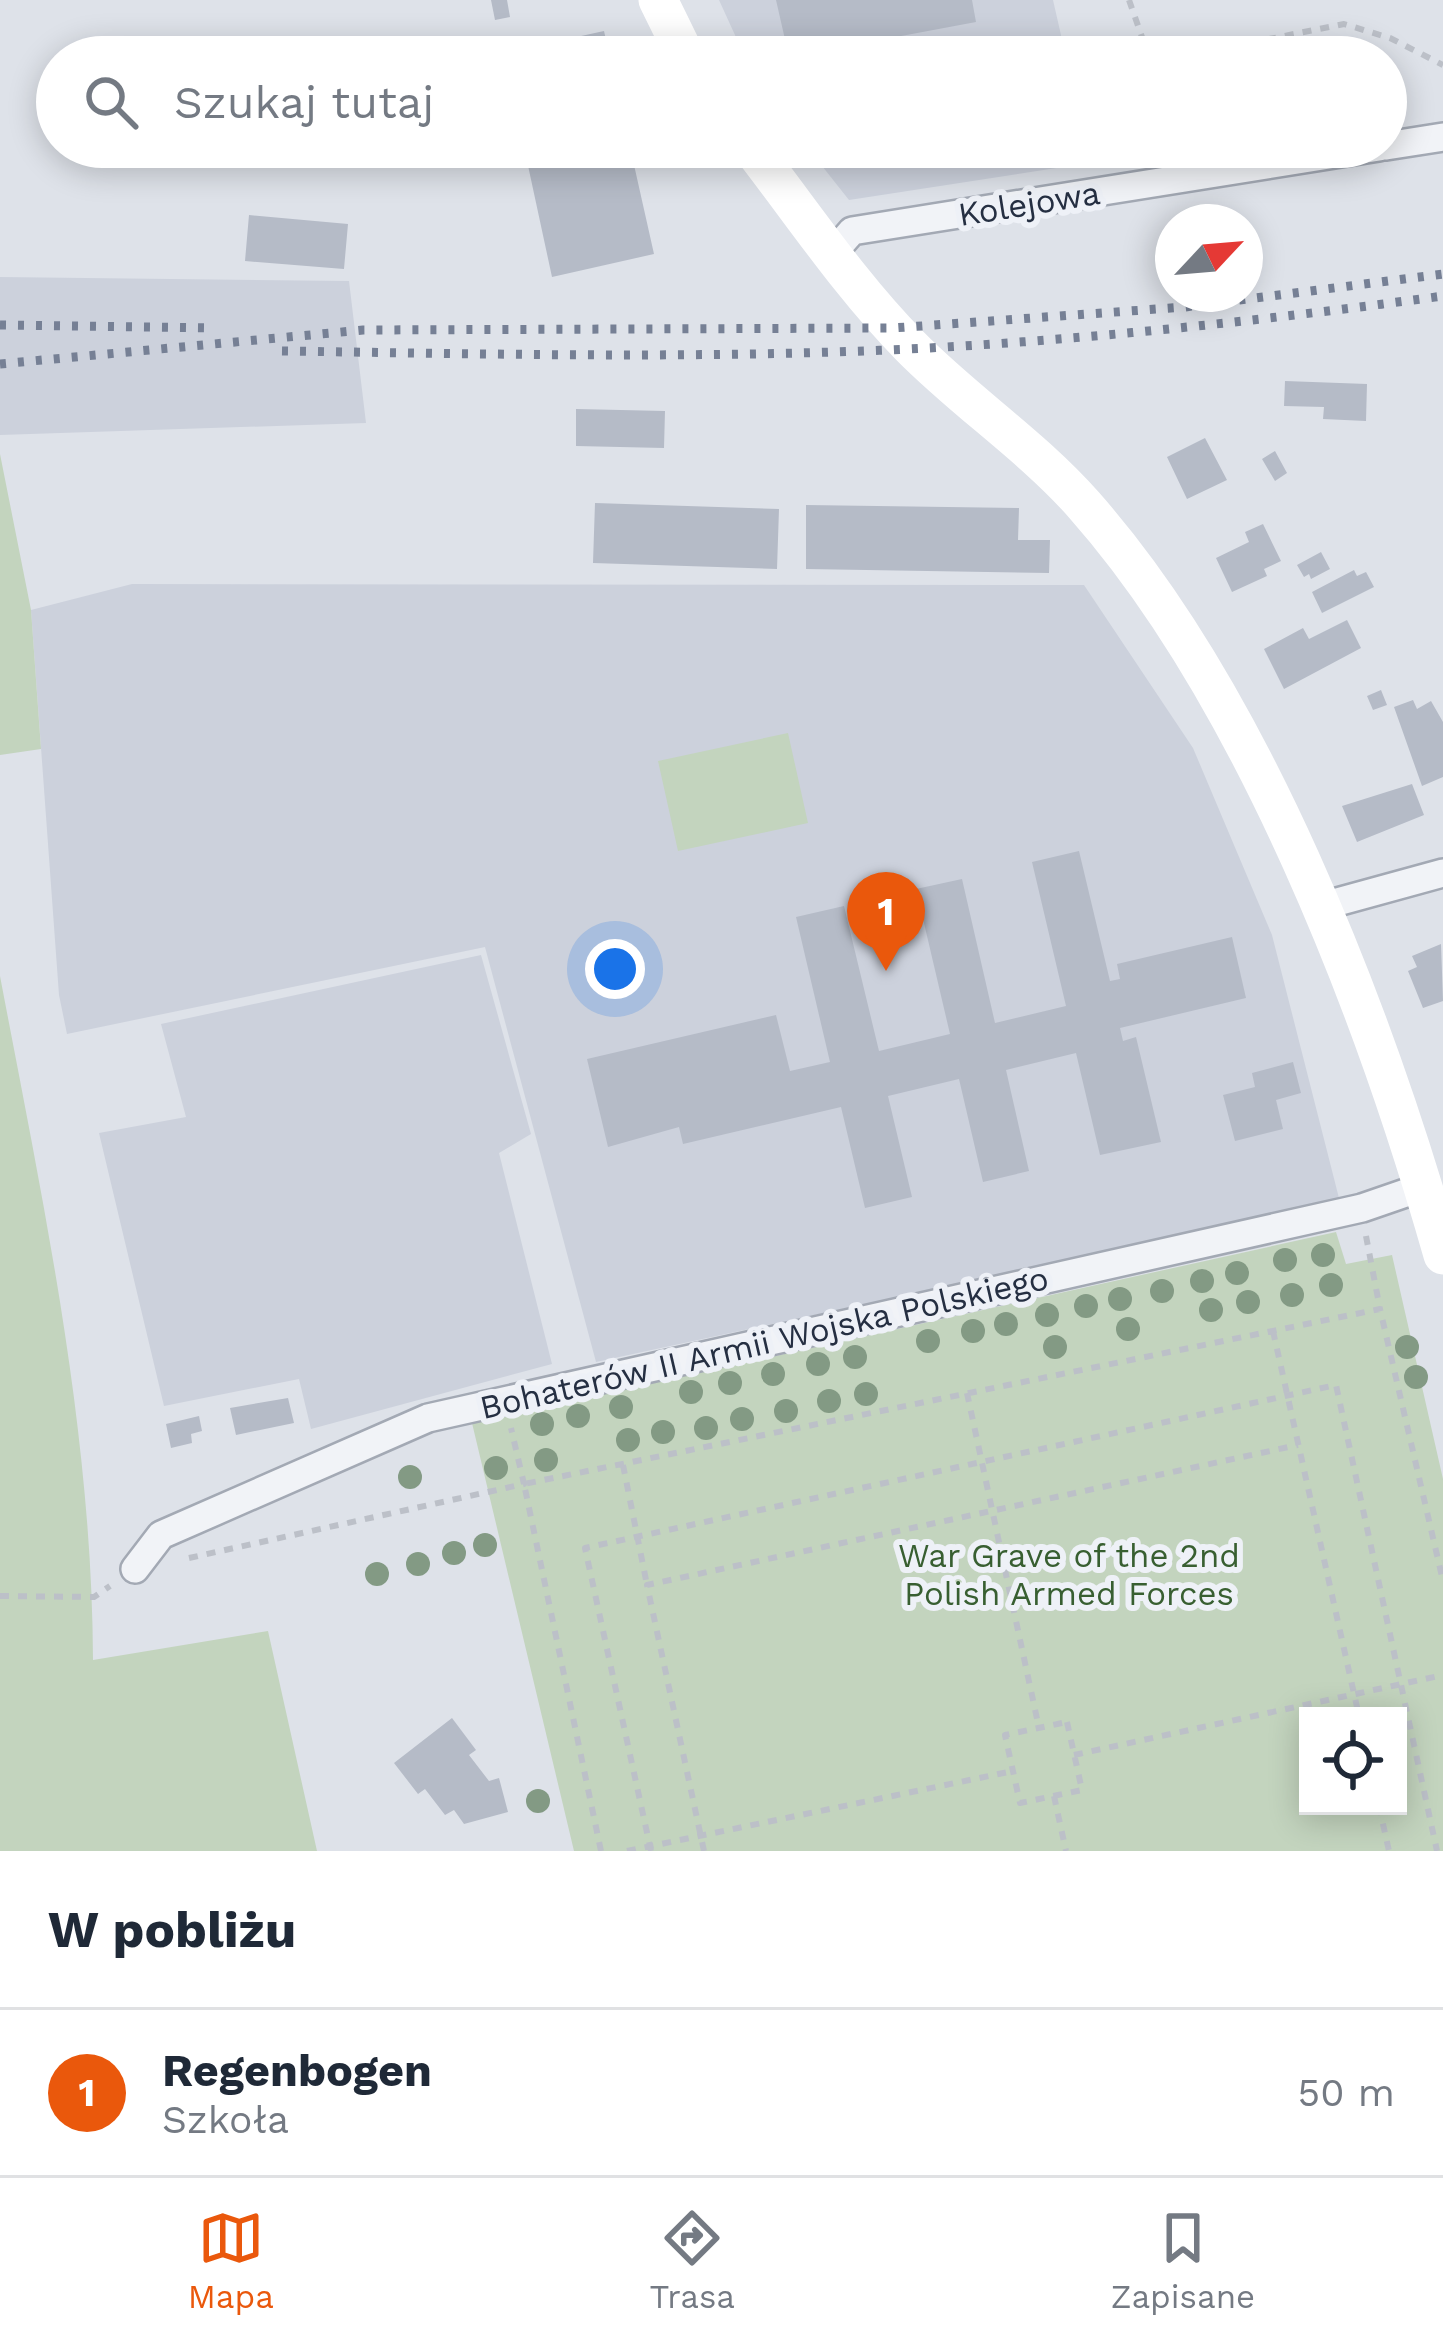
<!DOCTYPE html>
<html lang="pl">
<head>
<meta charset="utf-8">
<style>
	:root { --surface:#fff; --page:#f6f6f7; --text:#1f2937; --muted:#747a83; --line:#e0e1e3; --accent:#ea580c }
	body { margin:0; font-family:"Work Sans",sans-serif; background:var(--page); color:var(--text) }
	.controls { position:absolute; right:36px; bottom:36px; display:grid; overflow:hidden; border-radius:0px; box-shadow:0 6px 30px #0003 }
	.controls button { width:108px; height:108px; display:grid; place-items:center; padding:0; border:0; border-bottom:3px solid var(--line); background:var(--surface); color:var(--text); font:60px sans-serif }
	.compass { position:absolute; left:1155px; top:204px; width:108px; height:108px; border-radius:50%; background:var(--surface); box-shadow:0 6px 30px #0003; rotate:64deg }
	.you { position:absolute; left:615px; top:969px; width:42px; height:42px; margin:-30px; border:9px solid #fff; border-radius:50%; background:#1a73e8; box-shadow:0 0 0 18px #1a73e833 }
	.badge { display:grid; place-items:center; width:78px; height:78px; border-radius:50%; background:var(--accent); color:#fff; font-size:39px; font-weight:700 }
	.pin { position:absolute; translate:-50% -99px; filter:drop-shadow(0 3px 6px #0008) }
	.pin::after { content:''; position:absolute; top:63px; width:42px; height:36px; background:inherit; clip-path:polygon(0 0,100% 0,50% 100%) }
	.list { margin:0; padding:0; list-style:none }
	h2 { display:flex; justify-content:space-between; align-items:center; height:156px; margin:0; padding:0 48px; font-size:51px }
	h2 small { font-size:39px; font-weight:400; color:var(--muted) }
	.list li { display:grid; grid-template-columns:78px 1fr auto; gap:36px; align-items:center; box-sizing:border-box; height:168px; padding:0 48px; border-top:3px solid var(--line) }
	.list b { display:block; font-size:45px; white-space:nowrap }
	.list p { margin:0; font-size:39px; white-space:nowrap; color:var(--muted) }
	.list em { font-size:39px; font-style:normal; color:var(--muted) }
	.icon { flex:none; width:66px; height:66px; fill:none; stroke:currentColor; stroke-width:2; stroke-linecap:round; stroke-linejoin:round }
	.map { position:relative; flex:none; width:1443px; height:1851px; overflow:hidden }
	.search { position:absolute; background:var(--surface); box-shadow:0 6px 30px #0003; left:36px; right:36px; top:36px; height:132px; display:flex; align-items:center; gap:30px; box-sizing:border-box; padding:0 42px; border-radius:66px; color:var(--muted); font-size:45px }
	.sheet { height:324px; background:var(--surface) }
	nav { display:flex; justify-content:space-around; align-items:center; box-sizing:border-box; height:168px; border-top:3px solid var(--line); background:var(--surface); font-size:33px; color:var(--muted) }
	nav a { display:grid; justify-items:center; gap:6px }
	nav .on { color:var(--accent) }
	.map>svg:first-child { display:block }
</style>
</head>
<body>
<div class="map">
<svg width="1443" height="1851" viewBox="0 0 1443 1851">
	<rect width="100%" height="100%" fill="#dee2e9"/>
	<path fill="#ccd1dc" d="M719 0H1053L1066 57H745Z
		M807 147H1086L1089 163 849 200Z
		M0 277 349 281 366 423 0 435Z
		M132 584 1084 585 1193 748 1272 935 1340 1202 596 1362 485 947 67 1034 59 995 31 610Z
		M481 955 531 1134 499 1153 552 1364 311 1429 299 1379 164 1406 99 1133 186 1117 161 1024Z"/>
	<path fill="#c3d4be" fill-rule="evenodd" d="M0 454 31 610 41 749 0 755Z
		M788 733 808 823 678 851 658 761Z
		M0 976C43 1203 92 1428 93 1660L268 1631 317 1851H0Z
		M1336 1232 1346 1264 1392 1255 1443 1479V1851H574L472 1423ZM1308 1716H1398V1806H1308Z"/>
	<path fill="#b5bbc7" d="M491 0H507L510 17 495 20Z
		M776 0H972L976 22 789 57Z
		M604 31 610 57H504L503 53Z
		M524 147H630L654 254 552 277Z
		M249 215 348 224 344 269 245 261Z
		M1285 381 1367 384 1366 421 1323 419 1324 407 1284 406Z
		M576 409 665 411 664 448 576 446Z
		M1205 438 1227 480 1187 499 1167 457Z
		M1275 451 1287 473 1275 481 1262 459Z
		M595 503 779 509 777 569 593 563Z
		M806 505 1019 508 1018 540H1050L1049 573 806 569Z
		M1263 524 1281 561 1264 569 1267 576 1232 592 1216 558 1249 542 1245 532Z
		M1321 552 1330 569 1311 579 1309 574 1304 577 1297 565Z
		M1354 570 1357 576 1366 572 1374 587 1322 613 1312 592Z
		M1347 620 1361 648 1284 689 1264 649 1303 628 1309 639Z
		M1381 690 1387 705 1373 710 1367 696Z
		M1413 700 1417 709 1431 701 1443 722V777L1422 786 1394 707Z
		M1412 784 1424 815 1357 842 1342 806Z
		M1079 851 1110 981 1120 979 1117 964 1232 937 1246 998 1120 1028 1123 1041 1136 1037 1161 1142 1100 1155 1076 1053 1006 1070 1029 1171 983 1182 959 1079 888 1096 912 1197 865 1208 841 1107 683 1144 679 1127 608 1147 587 1059 776 1015 790 1071 830 1062 796 917 844 906 879 1051 950 1034 916 889 962 879 995 1023 1066 1006 1032 862Z
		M1441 944 1443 1001 1423 1008 1408 971 1417 967 1412 956Z
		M1293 1062 1301 1093 1276 1100 1283 1129 1235 1141 1223 1095 1255 1087 1252 1073Z
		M288 1398 294 1423 236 1435 230 1408Z
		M199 1416 202 1431 191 1434 192 1443 171 1448 166 1424Z
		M452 1718 476 1750 469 1755 489 1781 499 1778 508 1812 464 1824 454 1810 445 1815 425 1789 418 1794 394 1763Z"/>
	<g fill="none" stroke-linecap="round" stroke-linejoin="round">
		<g stroke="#a3a9b4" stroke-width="32">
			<path id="street" d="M1386 146 1443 137
				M831 255 852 231 1379 147
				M1319 907 1443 873
				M135 1569 161 1535 428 1418 1362 1208 1423 1187"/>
		</g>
		<path stroke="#bcc0c8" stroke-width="6" stroke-dasharray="9 9" stroke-linecap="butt" d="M1129 0 1149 57
			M1179 57 1344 24 1390 38 1443 65
			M1366 1236 1380 1309
			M1273 1331 1359 1716
			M967 1393 1039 1728
			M623 1465 647 1585
			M189 1558 524 1484 511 1428
			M0 1596 94 1597 110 1586
			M1067 1722 1082 1790 1020 1803 1005 1735Z
			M1074 1755 1443 1675
			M1054 1796 1066 1851
			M1379 1806 1389 1851
			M601 1851 524 1484 1380 1309 1443 1581
			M627 1851 1013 1771
			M651 1851 585 1548 1336 1385 1437 1851
			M704 1851 647 1585 1298 1445"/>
		<use href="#street" stroke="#f1f3f7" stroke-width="27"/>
		<path stroke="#fff" stroke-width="39" d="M658 0 686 57
			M751 147C803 214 850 285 910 346 965 402 1032 446 1084 505 1253 696 1374 1012 1443 1255"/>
		<path stroke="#768095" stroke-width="9" stroke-dasharray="6 12" stroke-linecap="butt" d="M0 325 215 328
			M282 351C491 354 700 359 909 349 1088 340 1266 320 1443 296
			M0 364 363 330 893 328 1185 307 1443 274"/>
	</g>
	<g fill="#839a84">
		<circle cx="1323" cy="1255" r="12"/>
		<circle cx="1285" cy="1260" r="12"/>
		<circle cx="1237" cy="1273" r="12"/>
		<circle cx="1202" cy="1281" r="12"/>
		<circle cx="1331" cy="1285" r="12"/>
		<circle cx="1162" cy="1291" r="12"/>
		<circle cx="1292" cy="1295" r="12"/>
		<circle cx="1120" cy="1299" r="12"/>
		<circle cx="1248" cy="1302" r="12"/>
		<circle cx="1086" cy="1306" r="12"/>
		<circle cx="1211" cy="1310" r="12"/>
		<circle cx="1047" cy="1315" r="12"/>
		<circle cx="1006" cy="1324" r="12"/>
		<circle cx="1128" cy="1329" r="12"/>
		<circle cx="973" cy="1331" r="12"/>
		<circle cx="928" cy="1341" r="12"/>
		<circle cx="1055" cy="1347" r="12"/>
		<circle cx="1407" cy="1347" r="12"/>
		<circle cx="855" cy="1357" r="12"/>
		<circle cx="818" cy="1364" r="12"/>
		<circle cx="773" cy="1374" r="12"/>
		<circle cx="1416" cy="1377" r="12"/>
		<circle cx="730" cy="1383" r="12"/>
		<circle cx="691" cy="1392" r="12"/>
		<circle cx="866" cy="1394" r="12"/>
		<circle cx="829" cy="1401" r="12"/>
		<circle cx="621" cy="1407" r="12"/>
		<circle cx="786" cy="1411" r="12"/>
		<circle cx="578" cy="1416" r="12"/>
		<circle cx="742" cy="1419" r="12"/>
		<circle cx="542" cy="1424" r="12"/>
		<circle cx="706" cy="1428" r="12"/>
		<circle cx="663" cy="1432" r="12"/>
		<circle cx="628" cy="1440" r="12"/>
		<circle cx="546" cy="1460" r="12"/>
		<circle cx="496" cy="1468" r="12"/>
		<circle cx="410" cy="1477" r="12"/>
		<circle cx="485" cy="1545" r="12"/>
		<circle cx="454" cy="1553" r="12"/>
		<circle cx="418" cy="1564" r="12"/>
		<circle cx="377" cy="1574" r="12"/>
		<circle cx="538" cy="1801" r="12"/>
	</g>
	<g text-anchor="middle" stroke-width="12" stroke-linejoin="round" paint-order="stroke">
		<g font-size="33" fill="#252f42" stroke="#eef1f7">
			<text transform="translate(1029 203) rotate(-9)" y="12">Kolejowa</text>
			<text transform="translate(764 1342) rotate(-13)" y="12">Bohaterów II Armii Wojska Polskiego</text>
		</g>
		<g font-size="33" fill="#385f31" stroke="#eef1f7">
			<text x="1069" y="1567">War Grave of the 2nd<tspan x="1069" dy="38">Polish Armed Forces</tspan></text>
		</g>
	</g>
</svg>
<div class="controls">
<button><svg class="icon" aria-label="locate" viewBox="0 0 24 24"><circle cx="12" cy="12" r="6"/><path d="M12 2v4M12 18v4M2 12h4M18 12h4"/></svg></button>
</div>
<svg class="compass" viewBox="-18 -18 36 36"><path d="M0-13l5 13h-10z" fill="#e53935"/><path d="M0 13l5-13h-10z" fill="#747a83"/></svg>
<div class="you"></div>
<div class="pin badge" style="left:886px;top:971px">1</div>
<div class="search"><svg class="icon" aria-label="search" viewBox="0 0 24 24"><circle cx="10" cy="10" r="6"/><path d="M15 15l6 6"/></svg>Szukaj tutaj</div>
</div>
<section class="sheet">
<h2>W pobliżu<small></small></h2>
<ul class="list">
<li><span class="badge">1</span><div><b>Regenbogen</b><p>Szkoła</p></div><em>50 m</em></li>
</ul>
</section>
<nav>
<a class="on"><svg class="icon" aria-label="map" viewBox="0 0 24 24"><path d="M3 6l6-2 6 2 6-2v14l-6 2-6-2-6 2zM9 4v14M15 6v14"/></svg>Mapa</a>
<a><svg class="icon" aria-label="directions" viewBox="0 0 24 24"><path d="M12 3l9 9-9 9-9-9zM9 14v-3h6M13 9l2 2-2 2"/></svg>Trasa</a>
<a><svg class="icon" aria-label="saved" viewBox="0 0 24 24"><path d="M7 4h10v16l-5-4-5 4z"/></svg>Zapisane</a>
</nav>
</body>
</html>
